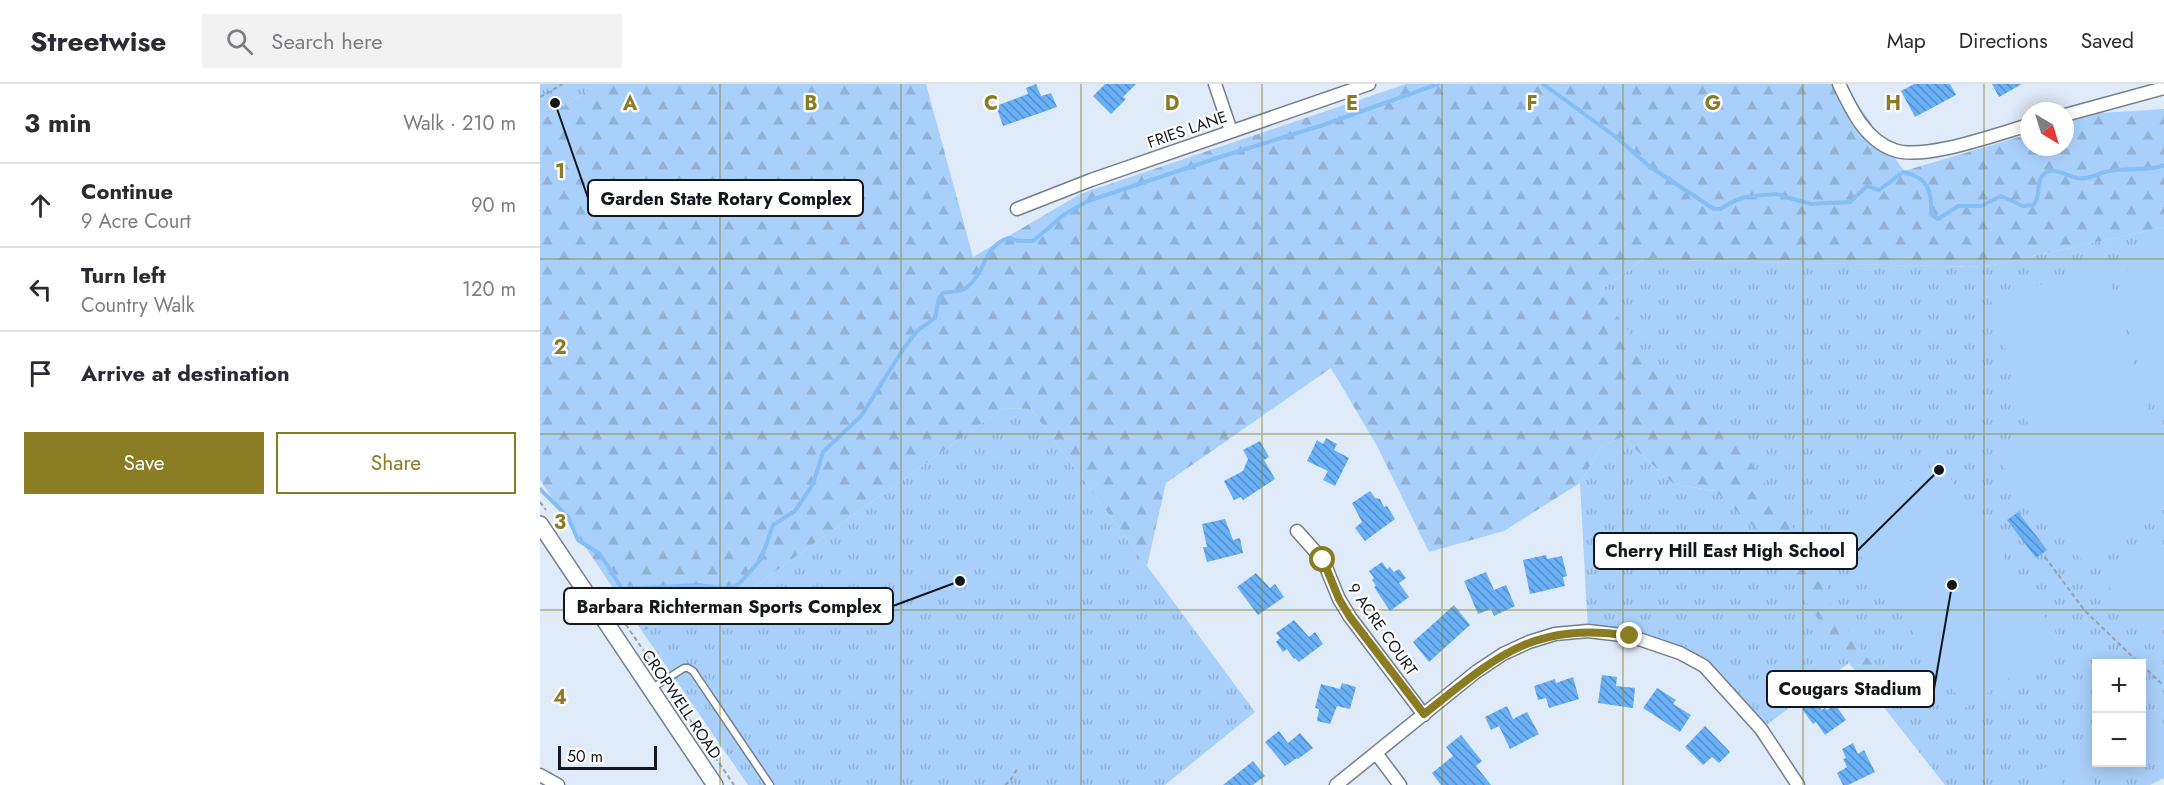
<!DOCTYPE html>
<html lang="en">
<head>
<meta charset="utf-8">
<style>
	:root { --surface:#fff; --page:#f2f2f3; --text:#2b2b33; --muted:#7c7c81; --line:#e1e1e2; --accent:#8a7c22 }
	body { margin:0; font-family:Jost,sans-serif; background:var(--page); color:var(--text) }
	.controls { position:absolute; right:18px; bottom:18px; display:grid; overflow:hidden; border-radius:0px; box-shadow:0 3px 15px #0003 }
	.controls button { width:54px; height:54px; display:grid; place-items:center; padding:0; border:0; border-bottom:2px solid var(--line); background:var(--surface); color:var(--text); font:30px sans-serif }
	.compass { position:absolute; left:1480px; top:18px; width:54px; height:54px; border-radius:50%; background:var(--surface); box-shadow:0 3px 15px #0003; rotate:142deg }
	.scale { position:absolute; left:18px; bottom:15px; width:99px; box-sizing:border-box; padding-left:6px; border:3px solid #13171b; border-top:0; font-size:16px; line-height:21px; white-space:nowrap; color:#13171b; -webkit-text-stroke:4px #fff; paint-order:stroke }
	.stop { position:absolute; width:18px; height:18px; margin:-14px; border:4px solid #8a7c22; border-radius:50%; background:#fff }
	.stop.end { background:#8a7c22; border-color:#fff; box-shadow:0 2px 6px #0008 }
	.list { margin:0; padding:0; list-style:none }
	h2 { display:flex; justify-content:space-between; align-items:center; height:78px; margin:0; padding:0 24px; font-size:26px }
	h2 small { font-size:20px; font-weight:400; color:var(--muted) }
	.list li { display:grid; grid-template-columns:39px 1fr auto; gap:18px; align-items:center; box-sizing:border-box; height:84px; padding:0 24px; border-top:2px solid var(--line) }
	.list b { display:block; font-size:22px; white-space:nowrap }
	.list p { margin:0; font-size:20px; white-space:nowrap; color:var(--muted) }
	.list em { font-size:20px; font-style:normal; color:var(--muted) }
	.actions { display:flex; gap:12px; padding:18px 24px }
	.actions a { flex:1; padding:14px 0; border:2px solid var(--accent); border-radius:0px; text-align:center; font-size:21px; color:var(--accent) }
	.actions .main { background:var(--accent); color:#fff }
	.icon { flex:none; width:33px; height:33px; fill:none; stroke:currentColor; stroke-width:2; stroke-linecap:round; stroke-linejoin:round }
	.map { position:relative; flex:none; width:1624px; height:701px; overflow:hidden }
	header { display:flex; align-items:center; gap:36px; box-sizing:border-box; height:84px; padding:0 30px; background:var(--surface); border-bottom:2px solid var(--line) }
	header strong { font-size:28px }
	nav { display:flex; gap:33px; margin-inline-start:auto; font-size:21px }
	.search { width:420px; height:54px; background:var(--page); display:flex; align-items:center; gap:15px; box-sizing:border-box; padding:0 21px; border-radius:0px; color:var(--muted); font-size:22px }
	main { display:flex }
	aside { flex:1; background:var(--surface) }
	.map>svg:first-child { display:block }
</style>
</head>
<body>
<header>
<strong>Streetwise</strong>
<div class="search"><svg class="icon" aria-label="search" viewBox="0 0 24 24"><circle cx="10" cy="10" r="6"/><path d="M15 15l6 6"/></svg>Search here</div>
<nav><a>Map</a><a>Directions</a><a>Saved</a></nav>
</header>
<main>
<aside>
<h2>3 min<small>Walk · 210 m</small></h2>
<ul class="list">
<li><svg class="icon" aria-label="ahead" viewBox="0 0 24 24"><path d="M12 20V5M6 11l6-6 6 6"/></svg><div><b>Continue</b><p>9 Acre Court</p></div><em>90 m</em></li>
<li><svg class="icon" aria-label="left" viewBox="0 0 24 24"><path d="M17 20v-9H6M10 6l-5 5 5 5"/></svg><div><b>Turn left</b><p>Country Walk</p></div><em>120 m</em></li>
<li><svg class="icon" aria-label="arrive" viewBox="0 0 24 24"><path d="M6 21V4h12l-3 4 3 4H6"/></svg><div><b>Arrive at destination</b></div></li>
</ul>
<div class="actions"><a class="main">Save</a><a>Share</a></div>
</aside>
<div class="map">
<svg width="1624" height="701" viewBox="0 0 1624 701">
	<defs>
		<pattern id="grass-tufts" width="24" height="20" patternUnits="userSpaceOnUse" patternTransform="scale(1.5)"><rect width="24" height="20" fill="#a9d0fa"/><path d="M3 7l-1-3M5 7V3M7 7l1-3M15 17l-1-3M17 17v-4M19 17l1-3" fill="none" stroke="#91b2d6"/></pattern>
		<pattern id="forest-firs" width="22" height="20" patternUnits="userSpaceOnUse" patternTransform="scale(1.5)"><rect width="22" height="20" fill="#a9d0fa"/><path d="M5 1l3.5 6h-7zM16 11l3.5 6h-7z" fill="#91b2d6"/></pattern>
		<pattern id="building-back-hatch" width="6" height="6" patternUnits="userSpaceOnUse" patternTransform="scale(1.5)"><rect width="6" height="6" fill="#69b0f7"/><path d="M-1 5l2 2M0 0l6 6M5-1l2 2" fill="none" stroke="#558ec7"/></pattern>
	</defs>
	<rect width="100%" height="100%" fill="#dfebf8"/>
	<path fill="url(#grass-tufts)" fill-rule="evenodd" d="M0 0H59L0 37Z
		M1624 143V694L1610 701H1405L1309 579 1221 645 1164 582 1140 569 1048 547 1040 399 1061 363 1082 353 1134 400 1175 407 1211 439 1059 207 1106 174 1165 177 1444 183ZM1556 580H1602V678H1556Z
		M463 324 491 325 715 628 625 701H208L102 547 201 512Z"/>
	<path fill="url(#forest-firs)" d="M59 0H386L433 173 540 110 866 0H1304L1364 87 1489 50V63H1525V39L1560 29 1624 25V143L1444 183 1165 177 1106 174 1059 207 1111 278 1168 321 1216 386 1286 496 1291 523 1353 609 1340 618 1309 579 1213 442 1175 407 1134 400 1082 353 1061 363 1040 399 964 447 889 468 837 362 791 284 626 399 607 482 491 325 463 324 201 512 102 547 0 396V37Z"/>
	<path fill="#a9d0fa" d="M1624 149V334C1607 299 1583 250 1583 210 1583 193 1592 172 1600 157Z
		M1564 181 1616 352 1624 359V425L1550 480 1543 478 1455 372 1490 346 1451 216Z
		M1399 378 1522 558 1425 624 1302 444Z
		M1617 452 1624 463V531L1611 546 1604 551 1564 496V489Z
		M1619 632 1624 643V681L1619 684 1602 646V640Z
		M1556 660V678L1577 679 1586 699 1580 701H1563L1547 665Z
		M1540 668 1555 701H1531L1520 677Z
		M1513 680 1523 701H1499L1493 689Z"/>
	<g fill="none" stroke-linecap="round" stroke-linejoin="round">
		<path stroke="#85bdf6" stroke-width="4" d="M1003 0 1076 53 1109 82 1174 125H1180L1194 117 1205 113 1236 110 1271 120 1310 118 1327 102 1339 106 1363 88C1388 93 1392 107 1391 130L1398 135 1418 122H1441L1461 112 1483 122 1493 121C1502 112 1495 99 1503 91 1513 81 1526 92 1537 94 1547 96 1556 91 1565 88 1584 83 1606 88 1624 81
			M0 405 28 433 38 456 60 470 82 505 159 501 188 505 199 500 221 475 233 441 255 427 273 400 283 368 321 332 362 267 377 247 395 234 399 214 403 209C410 207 419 209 426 204 446 190 443 161 469 154L478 157H493L525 130 548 117 683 72 783 41 898 0"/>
	</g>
	<path fill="url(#building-back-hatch)" d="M496 0 501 12 511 9 517 23 463 42 456 22 488 10 486 4Z
		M565 0H596L583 13 586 15 571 30 553 12Z
		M1374 0H1410L1416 11 1375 33 1361 7Z
		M1452 0H1482L1459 13Z
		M786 354 797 360 794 366 809 374 795 402 783 396 788 387 767 377 777 356 783 360Z
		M720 357 729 373 724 376 735 395 703 416 701 413 694 416 684 397 703 387 708 375 703 366Z
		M830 407 835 414 840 415 844 423 847 422 855 435 825 457 815 444 822 438 812 419Z
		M1478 428 1507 466 1496 474 1467 436Z
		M685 435 693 456 700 454 703 469 667 478 663 463H667L662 440Z
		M1006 471 1007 475 1022 472 1027 492 1023 493 1025 502 990 510 983 476Z
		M842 478 847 485 850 483 854 488 859 485 866 494 859 499 869 513 850 527 834 503 836 502 832 496 834 494 829 487Z
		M946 488 954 506 966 501 975 522 954 532 951 525 938 530 924 497Z
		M716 489 730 504 735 500 744 513 718 531 697 503Z
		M914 521 930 541 889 578 873 558Z
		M754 536 769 553 775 548 783 560 759 578 755 574 754 575 747 565 743 568 736 558 740 554 736 549Z
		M1062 591 1077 593 1076 602 1095 604 1093 624 1058 619Z
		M1033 593 1039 615 1009 624 1006 614 998 616 994 602 1015 595 1016 599Z
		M802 599 816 603 810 625 797 622 790 640 777 637 779 625 775 624 781 600 800 605Z
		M1117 604 1136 616 1133 620 1151 631 1140 648 1103 624Z
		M1275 616 1282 626 1285 623 1287 626 1295 620 1306 636 1285 651 1276 638 1273 640 1262 625Z
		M967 622 973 635 987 628 999 650 970 665 959 642 951 646 945 633Z
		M1165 642 1190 668 1179 679 1172 673 1163 681 1145 663Z
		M739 647 748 659 760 649 773 664 758 675 757 674 745 682 725 658Z
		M921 651 942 677 936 682 951 701H901L892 689 913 672 906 663Z
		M1313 659 1318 670 1324 666 1335 688 1308 701H1303L1297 689 1307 683 1303 675 1306 674 1302 665Z
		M713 677 725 692 713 701H683Z"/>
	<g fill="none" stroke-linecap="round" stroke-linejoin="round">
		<g stroke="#747f8b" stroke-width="9">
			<path id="service" d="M112 604 144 584H148L153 587 230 701"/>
		</g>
		<g stroke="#747f8b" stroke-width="15">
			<path id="minor" d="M675 0 691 47
				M1299 0C1311 25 1325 56 1354 66 1384 77 1457 50 1489 41
				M1525 31 1624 4
				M477 125 551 96 829 0
				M757 447 783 476 799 515 810 533 884 631
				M836 669 860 701
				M0 691 18 701
				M796 701 936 588 963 570 989 558 1015 550 1048 547 1090 552 1140 569 1164 582 1221 645 1258 701"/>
		</g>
		<g stroke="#747f8b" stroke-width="18">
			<path id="tertiary" d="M0 440 175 701"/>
		</g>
		<path stroke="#99a2ac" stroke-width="2" stroke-dasharray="4.5 3" stroke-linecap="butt" d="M0 13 23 0
			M0 418 6 426
			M1505 473 1545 527 1600 580
			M73 522 119 589
			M1602 581 1624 602
			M129 604 160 651
			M175 673 194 701
			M465 701 470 697 477 685"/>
		<use href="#service" stroke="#fff" stroke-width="6"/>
		<use href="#minor" stroke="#fff" stroke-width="12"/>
		<use href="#tertiary" stroke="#fff" stroke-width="15"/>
	</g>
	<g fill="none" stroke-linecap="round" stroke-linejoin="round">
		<path stroke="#8a7c22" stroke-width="8" d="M783 476 799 515 810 533 884 630C956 573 992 537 1090 552"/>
	</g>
	<path fill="none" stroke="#8a7c22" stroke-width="1.5" stroke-opacity="0.55" d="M180 0V701M361 0V701M541 0V701M722 0V701M902 0V701M1083 0V701M1263 0V701M1444 0V701M0 175H1624M0 350H1624M0 526H1624"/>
	<g text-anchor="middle" stroke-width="4.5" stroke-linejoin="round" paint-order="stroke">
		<g font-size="16" fill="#13171b" stroke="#fff">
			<text transform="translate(647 45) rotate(-19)" y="6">FRIES LANE</text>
			<text transform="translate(843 545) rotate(55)" y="6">9 ACRE COURT</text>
			<text transform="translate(142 620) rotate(56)" y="6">CROPWELL ROAD</text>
		</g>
	</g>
	<g font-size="20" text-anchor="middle" font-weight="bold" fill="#8a7c22" stroke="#fff" stroke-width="4.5" stroke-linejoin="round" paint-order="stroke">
		<text x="90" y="26">A</text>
		<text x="271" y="26">B</text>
		<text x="451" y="26">C</text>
		<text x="632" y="26">D</text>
		<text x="812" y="26">E</text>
		<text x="992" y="26">F</text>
		<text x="1173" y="26">G</text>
		<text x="1353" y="26">H</text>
		<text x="20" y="94">1</text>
		<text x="20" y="270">2</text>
		<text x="20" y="445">3</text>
		<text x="20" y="620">4</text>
	</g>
	<path fill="none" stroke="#13171b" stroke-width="2" d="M15 19L48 114M1399 386L1317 467M420 497L353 522M1412 501L1394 605"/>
	<g fill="#13171b" stroke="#fff" stroke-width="2">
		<circle cx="15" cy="19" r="6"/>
		<circle cx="1399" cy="386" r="6"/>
		<circle cx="420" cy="497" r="6"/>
		<circle cx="1412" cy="501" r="6"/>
	</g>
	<g fill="#fff" stroke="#13171b" stroke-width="2">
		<rect x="48" y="96" width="275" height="36" rx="6"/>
		<rect x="1054" y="449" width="263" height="36" rx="6"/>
		<rect x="24" y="504" width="329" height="36" rx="6"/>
		<rect x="1227" y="587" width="167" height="36" rx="6"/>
	</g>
	<g font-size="18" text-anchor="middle" font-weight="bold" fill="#13171b">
		<text x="186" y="121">Garden State Rotary Complex</text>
		<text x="1185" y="473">Cherry Hill East High School</text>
		<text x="189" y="529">Barbara Richterman Sports Complex</text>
		<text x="1310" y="611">Cougars Stadium</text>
	</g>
</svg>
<div class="controls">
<button>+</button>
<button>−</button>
</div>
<svg class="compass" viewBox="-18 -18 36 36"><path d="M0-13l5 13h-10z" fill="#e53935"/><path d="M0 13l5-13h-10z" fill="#7c7c81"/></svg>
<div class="scale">50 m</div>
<div class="stop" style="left:783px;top:476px"></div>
<div class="stop end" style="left:1090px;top:552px"></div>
</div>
</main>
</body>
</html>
